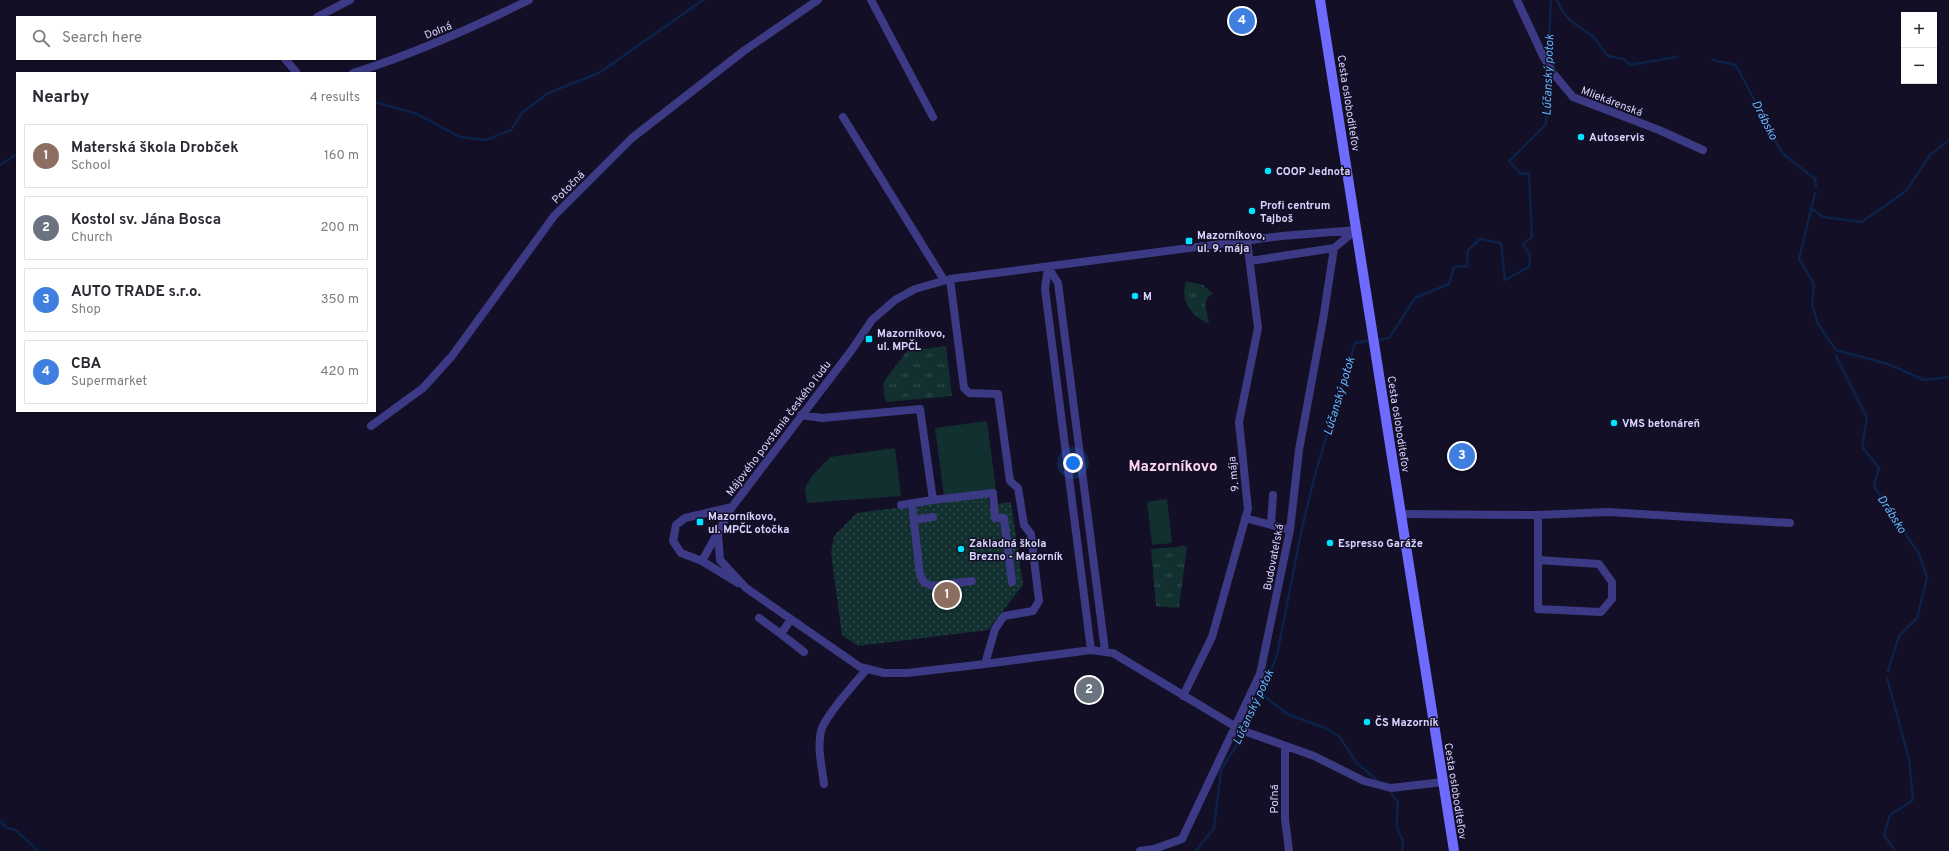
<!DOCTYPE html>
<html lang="en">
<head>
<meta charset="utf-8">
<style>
	:root { --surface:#fff; --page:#f2f2f3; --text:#2b2b33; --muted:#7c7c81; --line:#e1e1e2; --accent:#187f8f }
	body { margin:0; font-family:Overpass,sans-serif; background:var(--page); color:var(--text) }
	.controls { position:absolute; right:12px; top:12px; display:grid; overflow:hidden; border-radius:0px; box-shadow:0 1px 3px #0004 }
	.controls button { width:36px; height:36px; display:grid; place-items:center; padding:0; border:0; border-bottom:1px solid var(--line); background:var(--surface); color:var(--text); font:20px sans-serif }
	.you { position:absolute; left:1073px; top:463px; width:14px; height:14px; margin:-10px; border:3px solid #fff; border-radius:50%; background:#1a73e8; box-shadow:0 0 0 6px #1a73e833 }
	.badge { display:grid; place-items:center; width:26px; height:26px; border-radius:50%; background:var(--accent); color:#fff; font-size:13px; font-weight:700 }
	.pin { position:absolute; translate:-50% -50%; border:2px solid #fff; box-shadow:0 1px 4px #0006 }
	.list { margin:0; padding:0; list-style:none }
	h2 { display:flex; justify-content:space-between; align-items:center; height:52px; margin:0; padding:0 16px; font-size:17px }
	h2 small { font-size:13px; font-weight:400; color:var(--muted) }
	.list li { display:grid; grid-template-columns:26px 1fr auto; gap:12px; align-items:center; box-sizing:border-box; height:64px; margin:0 8px 8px; padding:0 8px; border:1px solid var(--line); border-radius:0px }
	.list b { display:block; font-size:15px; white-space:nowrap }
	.list p { margin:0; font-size:13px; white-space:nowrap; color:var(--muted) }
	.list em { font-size:13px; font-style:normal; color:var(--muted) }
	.icon { flex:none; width:22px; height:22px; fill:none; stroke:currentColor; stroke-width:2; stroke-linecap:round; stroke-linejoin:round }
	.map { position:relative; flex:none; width:1949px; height:851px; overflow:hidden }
	.search { position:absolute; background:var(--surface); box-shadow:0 1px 3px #0004; left:16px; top:16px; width:360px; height:44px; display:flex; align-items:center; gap:10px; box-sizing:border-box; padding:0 14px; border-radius:0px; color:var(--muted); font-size:15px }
	.panel { position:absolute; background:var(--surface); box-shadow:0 1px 3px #0004; left:16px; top:72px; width:360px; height:340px; border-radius:0px }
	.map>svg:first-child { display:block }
</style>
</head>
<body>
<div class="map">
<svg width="1949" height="851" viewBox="0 0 1949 851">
	<defs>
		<pattern id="park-tufts" width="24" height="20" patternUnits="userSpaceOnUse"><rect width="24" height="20" fill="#12302f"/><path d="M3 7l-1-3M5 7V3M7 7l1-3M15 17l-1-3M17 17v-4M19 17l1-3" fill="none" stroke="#344d4e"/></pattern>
		<pattern id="garden-dots" width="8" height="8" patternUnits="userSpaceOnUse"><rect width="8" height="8" fill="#12302f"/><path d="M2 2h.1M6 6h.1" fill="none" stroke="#344d4e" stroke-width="1.8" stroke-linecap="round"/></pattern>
	</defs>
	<rect width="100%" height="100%" fill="#130f26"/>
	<path fill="#12302f" d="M987 421 996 490 944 496 935 428Z
		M895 448 901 496 807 503 805 488 811 477 830 457Z
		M1167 499 1172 543 1152 545 1147 502Z"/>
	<path fill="url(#park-tufts)" d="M1186 281 1203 285 1213 294 1208 297 1205 303 1209 324C1190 315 1180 301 1186 281Z
		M946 346 952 396 887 402 885 400 883 385 885 380 907 351Z
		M1187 546 1179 608 1156 606 1151 549Z"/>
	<path fill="url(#garden-dots)" d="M986 496 989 500V505L1011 502 1023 585 988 630 858 646 842 635 831 553 834 536 857 513 902 507 907 508 910 511 920 505Z"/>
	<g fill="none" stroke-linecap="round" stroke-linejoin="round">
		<path stroke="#0c2248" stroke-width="2.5" d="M1557 0C1566 23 1575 22 1592 36 1598 41 1603 50 1608 56L1624 59 1630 65 1676 57
			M1548 58 1551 0
			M1713 60 1736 65 1782 153 1815 179 1816 187
			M375 102 417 114 460 137 486 140 511 130 522 113 548 93 599 73 703 0
			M0 165 17 154
			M1815 193 1799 259 1814 284 1812 304 1818 324 1836 350 1888 364 1924 380 1949 377
			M1811 208 1823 217 1862 222 1907 190 1930 155 1949 140
			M1377 340 1389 338 1415 298 1449 284 1454 267 1467 266 1468 250 1480 239 1501 243 1505 280 1529 267 1530 255 1523 244 1532 237 1529 173 1521 174 1509 161 1546 124 1547 69
			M1836 356 1867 418 1862 447 1879 468 1874 486 1919 554 1927 578 1917 618 1899 636 1888 671
			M1887 678 1909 759 1913 800 1890 815 1884 835 1895 851
			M1262 694 1287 714 1323 727 1339 736 1356 762 1379 782
			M1391 793 1398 802C1397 816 1394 828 1403 840L1402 851
			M0 821 7 828 16 830 38 851
			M1196 851 1214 828 1221 770 1243 735 1262 694 1277 655 1302 528 1316 471 1355 343 1372 340"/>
		<path stroke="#3d3a85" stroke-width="8" d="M871 0 933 117
			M1517 0 1543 56 1553 73 1573 97 1659 130 1703 150
			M317 17 350 0
			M285 59 297 73
			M353 73C414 54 472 28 529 0
			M843 117 944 280
			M1250 261 1334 248
			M1048 267 1058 283 1105 651
			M1048 267 1045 289 1091 650
			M950 279 964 388 969 393 998 394 1010 481 1018 488 1024 525 1031 534 1039 601 1033 611 1004 616 995 629 985 664
			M801 415 822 418 920 409 933 500 993 493 995 518H1004L1012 582
			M371 426 423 388 452 356 554 216 632 138 745 50 818 0
			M912 504 920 575 924 582 932 586 972 581
			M901 505 933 500
			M732 507 685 518 676 525 673 541 681 553 702 561 738 583
			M1400 514 1538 515 1608 512 1790 523
			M1538 515V609L1601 612 1612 599V582L1599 564 1538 560
			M1245 518 1290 530
			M914 520 933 517
			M1271 525 1273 495
			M718 534 720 560 746 588 860 667 884 673H907L985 664 1091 650 1113 653 1241 730 1314 756 1364 781 1391 788 1443 782
			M702 561 732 507 851 351 872 320 895 300 915 289 950 279 1282 236 1357 230
			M759 618 781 634 791 619
			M781 634 804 652
			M1183 696 1212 637 1248 509 1239 422 1258 328 1247 241
			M1285 746V819L1289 851
			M824 784C822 767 817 748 821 731 824 717 856 682 867 669
			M1140 851 1154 849 1182 839 1260 674 1290 530 1299 450 1323 320 1334 248 1356 230"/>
		<path stroke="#6f6bff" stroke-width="10" d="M1320 0 1454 851"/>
	</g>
	<g fill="#00e5ff" stroke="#130f26" stroke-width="1.5">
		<circle cx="1581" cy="137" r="4"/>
		<circle cx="1268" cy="171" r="4"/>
		<circle cx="1252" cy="211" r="4"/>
		<rect x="1185" y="237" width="8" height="8" rx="2"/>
		<circle cx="1135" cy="296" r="4"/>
		<rect x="865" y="335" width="8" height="8" rx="2"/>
		<circle cx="1614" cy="423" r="4"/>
		<rect x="696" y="518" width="8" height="8" rx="2"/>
		<circle cx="1330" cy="543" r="4"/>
		<circle cx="961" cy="549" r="4"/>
		<circle cx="1367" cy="722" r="4"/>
	</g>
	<g text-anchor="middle" stroke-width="3" stroke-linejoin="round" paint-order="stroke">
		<g font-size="11" fill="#d9d4ff" stroke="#130f26">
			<text transform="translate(438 30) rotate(-22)" y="4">Dolná</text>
			<text transform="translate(1612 101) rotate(21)" y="4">Mliekárenská</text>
			<text transform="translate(1349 103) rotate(81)" y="4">Cesta osloboditeľov</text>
			<text transform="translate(568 187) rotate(-45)" y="4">Potočná</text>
			<text transform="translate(1399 424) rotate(81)" y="4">Cesta osloboditeľov</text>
			<text transform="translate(778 428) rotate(-53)" y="4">Májového povstania českého ľudu</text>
			<text transform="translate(1233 474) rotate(-96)" y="4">9. mája</text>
			<text transform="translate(1273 557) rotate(-79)" y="4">Budovateľská</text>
			<text transform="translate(1456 791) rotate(81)" y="4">Cesta osloboditeľov</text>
			<text transform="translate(1274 799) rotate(-90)" y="4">Poľná</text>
		</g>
		<g font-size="11" font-weight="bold" fill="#d9d4ff" stroke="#130f26" text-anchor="start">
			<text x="1589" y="141">Autoservis</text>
			<text x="1276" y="175">COOP Jednota</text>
			<text x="1260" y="209">Profi centrum<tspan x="1260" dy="13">Tajboš</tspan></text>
			<text x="1197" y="239">Mazorníkovo,<tspan x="1197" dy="13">ul. 9. mája</tspan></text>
			<text x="1143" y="300">M</text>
			<text x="877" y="337">Mazorníkovo,<tspan x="877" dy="13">ul. MPČL</tspan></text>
			<text x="1622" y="427">VMS betonáreň</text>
			<text x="708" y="520">Mazorníkovo,<tspan x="708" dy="13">ul. MPČĽ otočka</tspan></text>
			<text x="969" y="547">Zakladná škola<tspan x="969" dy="13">Brezno - Mazorník</tspan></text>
			<text x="1338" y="547">Espresso Garáže</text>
			<text x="1375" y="726">ČS Mazorník</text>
		</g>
		<g font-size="12" font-style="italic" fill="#62b6ff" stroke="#130f26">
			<text transform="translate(1548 75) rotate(-88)" y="4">Lúčanský potok</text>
			<text transform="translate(1765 120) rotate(63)" y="4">Drábsko</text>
			<text transform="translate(1339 396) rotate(-73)" y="4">Lúčanský potok</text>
			<text transform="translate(1892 514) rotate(57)" y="4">Drábsko</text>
			<text transform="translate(1253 707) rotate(-65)" y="4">Lúčanský potok</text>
		</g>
		<g font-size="15" font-weight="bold" fill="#ffd6f0" stroke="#130f26">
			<text x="1173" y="471">Mazorníkovo</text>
		</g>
	</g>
</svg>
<div class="controls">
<button>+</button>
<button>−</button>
</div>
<div class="you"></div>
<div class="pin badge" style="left:947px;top:595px;background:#8d6e63">1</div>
<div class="pin badge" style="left:1089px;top:690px;background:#6b7280">2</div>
<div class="pin badge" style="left:1462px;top:456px;background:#3f7fe0">3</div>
<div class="pin badge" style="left:1242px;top:21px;background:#3f7fe0">4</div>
<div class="search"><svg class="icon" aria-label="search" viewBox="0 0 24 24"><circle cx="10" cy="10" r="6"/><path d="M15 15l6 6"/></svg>Search here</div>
<section class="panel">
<h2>Nearby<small>4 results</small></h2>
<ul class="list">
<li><span class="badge" style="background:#8d6e63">1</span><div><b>Materská škola Drobček</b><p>School</p></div><em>160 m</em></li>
<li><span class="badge" style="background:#6b7280">2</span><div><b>Kostol sv. Jána Bosca</b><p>Church</p></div><em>200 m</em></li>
<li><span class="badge" style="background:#3f7fe0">3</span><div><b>AUTO TRADE s.r.o.</b><p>Shop</p></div><em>350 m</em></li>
<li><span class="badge" style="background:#3f7fe0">4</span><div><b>CBA</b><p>Supermarket</p></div><em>420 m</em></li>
</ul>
</section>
</div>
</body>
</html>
